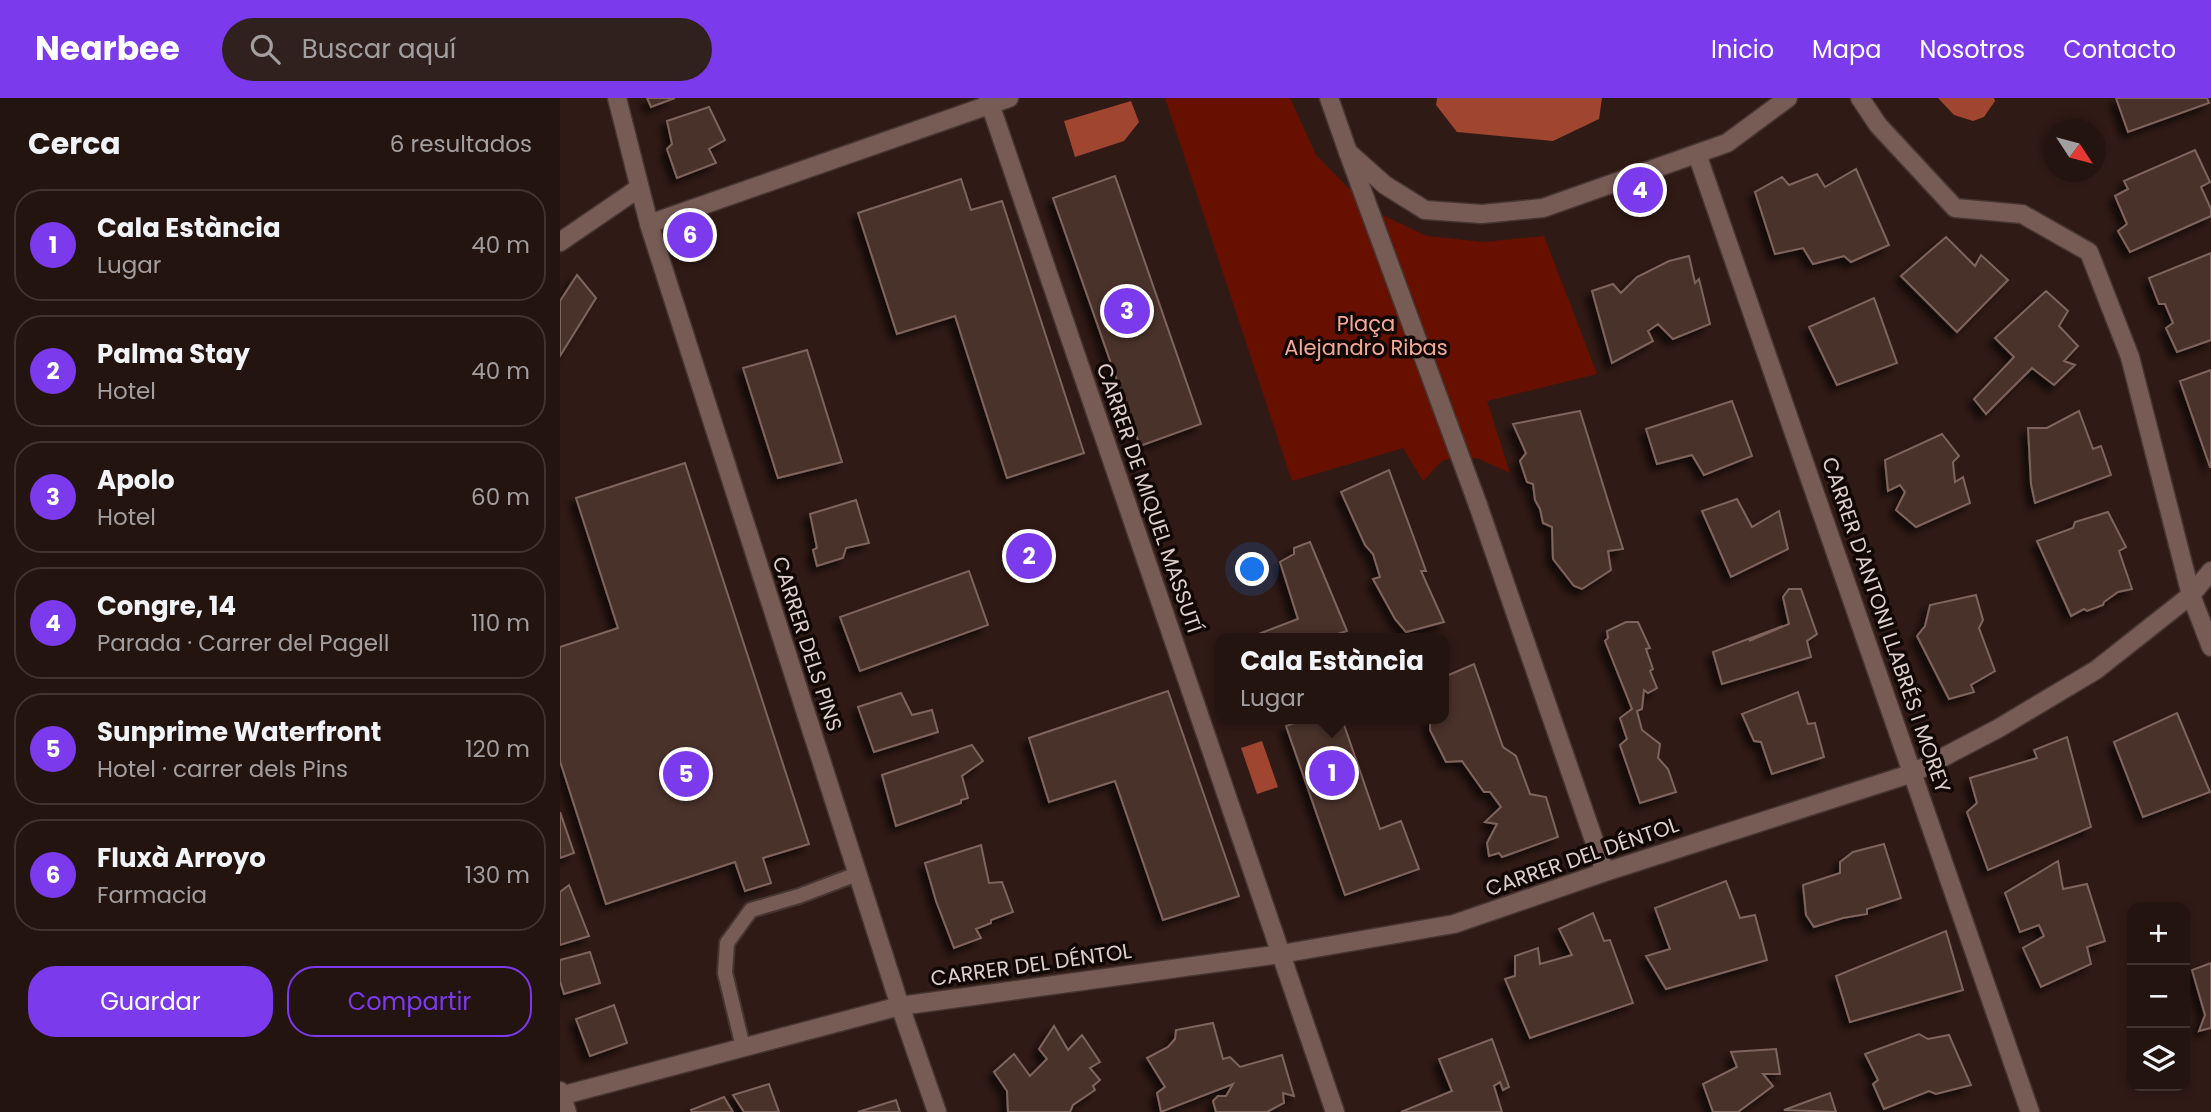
<!DOCTYPE html>
<html lang="es">
<head>
<meta charset="utf-8">
<style>
	:root { --surface:#241410; --page:#30211e; --text:#f1f3f6; --muted:#a39e9f; --line:#413330; --accent:#7c3aed }
	body { margin:0; font-family:Poppins,sans-serif; background:var(--page); color:var(--text) }
	.controls { position:absolute; right:21px; bottom:21px; display:grid; overflow:hidden; border-radius:14px; box-shadow:0 4px 10px #0003 }
	.controls button { width:63px; height:63px; display:grid; place-items:center; padding:0; border:0; border-bottom:2px solid var(--line); background:var(--surface); color:var(--text); font:35px sans-serif }
	.compass { position:absolute; left:1483px; top:21px; width:63px; height:63px; border-radius:50%; background:var(--surface); box-shadow:0 4px 10px #0003; rotate:126deg }
	.you { position:absolute; left:693px; top:472px; width:24px; height:24px; margin:-18px; border:5px solid #fff; border-radius:50%; background:#1a73e8; box-shadow:0 0 0 10px #1a73e833 }
	.badge { display:grid; place-items:center; width:46px; height:46px; border-radius:50%; background:var(--accent); color:#fff; font-size:23px; font-weight:700 }
	.pin { position:absolute; translate:-50% -50%; border:4px solid #fff; box-shadow:0 2px 7px #0006 }
	.popup { position:absolute; left:655px; top:535px; width:234px; height:91px; box-sizing:border-box; display:grid; place-content:center; border-radius:14px; background:var(--surface); filter:drop-shadow(0 2px 5px #0005); font-size:23px; white-space:nowrap; color:var(--muted) }
	.popup b { font-size:26px; color:var(--text) }
	.popup::after { content:''; position:absolute; left:50%; top:100%; margin-left:-14px; border:14px solid transparent; border-top-color:var(--surface) }
	.list { margin:0; padding:0; list-style:none }
	h2 { display:flex; justify-content:space-between; align-items:center; height:91px; margin:0; padding:0 28px; font-size:30px }
	h2 small { font-size:23px; font-weight:400; color:var(--muted) }
	.list li { display:grid; grid-template-columns:46px 1fr auto; gap:21px; align-items:center; box-sizing:border-box; height:112px; margin:0 14px 14px; padding:0 14px; border:2px solid var(--line); border-radius:28px }
	.list b { display:block; font-size:26px; white-space:nowrap }
	.list p { margin:0; font-size:23px; white-space:nowrap; color:var(--muted) }
	.list em { font-size:23px; font-style:normal; color:var(--muted) }
	.actions { display:flex; gap:14px; padding:21px 28px }
	.actions a { flex:1; padding:16px 0; border:2px solid var(--accent); border-radius:28px; text-align:center; font-size:24px; color:var(--accent) }
	.actions .main { background:var(--accent); color:#fff }
	.icon { flex:none; width:38px; height:38px; fill:none; stroke:currentColor; stroke-width:2; stroke-linecap:round; stroke-linejoin:round }
	.map { position:relative; flex:none; width:1651px; height:1014px; overflow:hidden }
	header { display:flex; align-items:center; gap:42px; box-sizing:border-box; height:98px; padding:0 35px; background:var(--accent); color:#fff }
	header strong { font-size:33px }
	nav { display:flex; gap:38px; margin-inline-start:auto; font-size:24px }
	.search { width:490px; height:63px; background:var(--page); display:flex; align-items:center; gap:18px; box-sizing:border-box; padding:0 24px; border-radius:38px; color:var(--muted); font-size:26px }
	main { display:flex }
	aside { flex:1; background:var(--surface) }
	.map>svg:first-child { display:block }
</style>
</head>
<body>
<header>
<strong>Nearbee</strong>
<div class="search"><svg class="icon" aria-label="search" viewBox="0 0 24 24"><circle cx="10" cy="10" r="6"/><path d="M15 15l6 6"/></svg>Buscar aquí</div>
<nav><a>Inicio</a><a>Mapa</a><a>Nosotros</a><a>Contacto</a></nav>
</header>
<main>
<aside>
<h2>Cerca<small>6 resultados</small></h2>
<ul class="list">
<li><span class="badge">1</span><div><b>Cala Estància</b><p>Lugar</p></div><em>40 m</em></li>
<li><span class="badge">2</span><div><b>Palma Stay</b><p>Hotel</p></div><em>40 m</em></li>
<li><span class="badge">3</span><div><b>Apolo</b><p>Hotel</p></div><em>60 m</em></li>
<li><span class="badge">4</span><div><b>Congre, 14</b><p>Parada · Carrer del Pagell</p></div><em>110 m</em></li>
<li><span class="badge">5</span><div><b>Sunprime Waterfront</b><p>Hotel · carrer dels Pins</p></div><em>120 m</em></li>
<li><span class="badge">6</span><div><b>Fluxà Arroyo</b><p>Farmacia</p></div><em>130 m</em></li>
</ul>
<div class="actions"><a class="main">Guardar</a><a>Compartir</a></div>
</aside>
<div class="map">
<svg width="1651" height="1014" viewBox="0 0 1651 1014">
	<defs>
		<filter id="shadow"><feDropShadow dx="-6" dy="6" stdDeviation="3.5" flood-color="#0009"/></filter>
	</defs>
	<rect width="100%" height="100%" fill="#301a15"/>
	<path fill="#681000" d="M605 0H730L756 57 809 111 867 138 923 144 984 138 1037 276 927 303 950 375 917 360 883 362 863 383 843 350 732 383Z"/>
	<path fill="#a04530" d="M877 0H1042L1039 21 993 43 897 34 876 7Z
		M1378 0H1434L1435 3 1424 19 1413 23 1394 17Z
		M571 3 579 24 564 43 515 59 504 23Z
		M702 643 718 689 697 696 681 650Z"/>
	<path fill="#4a322c" stroke="#7f645d" stroke-width="2" filter="url(#shadow)" d="M87 0H115L91 9Z
		M1556 0H1647L1649 5 1568 34Z
		M149 9 165 42 149 51 156 65 117 80 107 51 112 46 107 23Z
		M1635 52 1650 84 1641 89 1651 111V118L1570 154 1558 133 1567 126 1555 98 1568 91 1564 83Z
		M1296 71 1329 147 1291 164 1284 158 1253 166 1243 150 1215 156 1195 94 1222 79 1229 87 1257 76 1265 89Z
		M555 78 641 326 580 348 493 100Z
		M401 81 411 112 442 103 524 355 447 380 395 218 337 236 298 115Z
		M1386 139 1415 168 1421 157 1448 182 1397 234 1341 178Z
		M1651 155V242L1617 254 1606 230 1613 225 1605 206H1599L1589 180Z
		M1129 158 1135 185 1139 181 1150 226 1113 241 1098 226 1088 233 1093 243 1052 265 1032 193 1053 186 1061 195 1077 179 1109 163Z
		M17 177 36 200 0 258V203Z
		M1486 193 1508 213 1499 228 1518 248 1504 263 1515 267 1494 287 1472 270 1426 316 1414 301 1454 259 1435 240Z
		M1314 200 1337 265 1277 287 1249 229Z
		M247 252 282 364 218 380 183 270Z
		M1651 272V369H1650L1620 283Z
		M1172 303 1192 358 1144 377 1132 357 1097 366 1086 331Z
		M1020 313 1063 451 1048 453 1051 472 1022 491 1014 488 993 461 992 429 983 425 980 411 975 402 973 386 967 384 960 363 966 355 953 326Z
		M1519 313 1533 351 1541 348 1551 377 1475 405 1471 386 1468 330H1487Z
		M1382 336 1399 358 1393 364 1395 384 1403 379 1410 405 1356 429 1336 412 1345 394 1340 387 1328 393 1325 362Z
		M125 365 249 746 203 760 211 785 185 793 175 764 46 806 0 663V549L58 530 16 400Z
		M829 372 866 473H861L884 524 846 534 835 521 813 481 820 479 813 456 805 447 781 394Z
		M1177 401 1192 429 1219 413 1228 451 1171 479 1142 413Z
		M296 402 309 445 286 450 283 460 257 468 253 452 257 450 250 416Z
		M1548 414 1566 449 1559 453 1572 491 1558 494 1544 504 1543 507 1527 513 1524 511 1511 518 1477 443 1513 430 1515 424Z
		M750 444 787 533 765 540H688L738 521 720 464 734 456V450Z
		M409 473 428 527 300 573 280 519Z
		M1229 491H1241L1257 536 1247 543 1251 559 1162 586 1153 554 1223 528 1189 543 1229 526 1223 499Z
		M1416 497 1423 522 1419 530 1435 573 1411 587 1414 594 1389 601 1357 538 1365 528 1370 507Z
		M1066 524H1078L1090 550 1086 551 1093 571 1090 573 1097 590 1088 595 1084 592 1082 611 1077 613 1082 632 1100 646 1098 660 1108 671 1116 694 1080 705 1060 647 1067 641 1060 620 1072 611 1045 543 1048 540 1047 533Z
		M914 566 943 649 956 658 970 696 986 699 998 739 942 759 939 755 929 758 927 745 937 726 925 724 941 709 930 694H924L902 663 886 664 870 632V621H884V579Z
		M608 593 679 798 603 822 555 683 489 704 469 640Z
		M1238 594 1248 626 1255 625 1264 659 1212 676 1201 644 1194 643 1182 616Z
		M341 595 352 617 372 612 378 634 314 654 298 609Z
		M1617 615 1650 694 1583 719 1554 644Z
		M745 621H782L820 731 841 723 859 771 785 797 726 628Z
		M1507 639 1531 729 1428 772 1407 714 1417 705 1410 680 1477 660 1474 652Z
		M412 647 423 663 402 678 408 700 401 702V705L336 728 322 677Z
		M0 714 14 755 0 760Z
		M1324 746 1341 800 1307 811V816L1283 820 1254 829 1246 817 1243 787 1280 775V764L1293 754Z
		M421 747 429 785 442 784 453 814 431 822V825L416 831 421 840 394 850 376 803 365 765Z
		M1498 763 1503 791 1527 786 1545 843 1527 849 1531 866 1481 889 1463 850 1484 838 1479 827 1460 834 1445 795Z
		M1166 783 1180 820 1195 817 1207 862 1106 891 1086 858 1110 851 1095 810Z
		M9 787 29 838 0 847V794Z
		M1033 815 1044 843 1050 842 1073 905 970 940 945 881 955 878V858L978 850 980 866 1012 857 999 831Z
		M1386 833 1403 892 1290 924 1276 878Z
		M30 854 40 885 4 896 0 883V862Z
		M1651 865V930L1639 933 1645 917 1632 872Z
		M54 907 67 945 30 958 16 921Z
		M653 925 663 961 670 959 680 969 722 957 734 998 723 995 724 1005 707 1014H656L653 1003 658 998H666L673 986 601 1014 597 995 605 989 587 960 608 949 615 941 616 932Z
		M494 928 508 952 522 937 540 964 530 970 540 982 533 988 535 992 513 1007 510 1014H448L447 993 434 974 454 956 470 978 487 961 479 951Z
		M1359 936 1368 941 1389 937 1411 987 1376 996 1369 993 1324 1011 1313 986 1318 982 1305 956Z
		M932 941 949 989 943 992 940 984 934 988 942 1014H841L892 993 879 961Z
		M1216 951 1220 976H1203L1213 988 1178 1014H1153L1143 986 1177 969 1171 954Z
		M209 986 219 1014H184L173 997Z
		M1270 995 1276 1014 1224 1012Z
		M164 999 173 1014H132L131 1012Z
		M336 1002 340 1014H298Z"/>
	<g fill="none" stroke-linecap="round" stroke-linejoin="round">
		<g stroke="#473532" stroke-width="18">
			<path id="service" d="M183 949 165 875 167 845 191 812 239 798 297 776"/>
		</g>
		<g stroke="#473532" stroke-width="21">
			<path id="pedestrian" d="M788 54 918 407"/>
		</g>
		<g stroke="#473532" stroke-width="21">
			<path id="minor" d="M57 0 89 126 340 908 377 1014
				M428 0 775 1014
				M769 0 788 54 825 87 865 112 922 116 983 110 1167 45 1228 0
				M1300 0 1318 27 1395 110 1462 116 1529 154 1570 259 1631 497 1651 549
				M1137 56 1470 1014
				M89 126 449 0
				M0 144 79 90
				M918 407 1045 774
				M0 993 7 1014
				M0 998 340 908 721 856 894 826 1045 774 1353 675 1439 630 1536 572 1631 497 1651 473"/>
		</g>
		<use href="#service" stroke="#775c55" stroke-width="14"/>
		<use href="#pedestrian" stroke="#775c55" stroke-width="18"/>
		<use href="#minor" stroke="#775c55" stroke-width="18"/>
	</g>
	<g text-anchor="middle" stroke-width="7" stroke-linejoin="round" paint-order="stroke">
		<g font-size="21" fill="#f5aa98" stroke="#110806">
			<text x="806" y="233">Plaça<tspan x="806" dy="24">Alejandro Ribas</tspan></text>
		</g>
		<g font-size="21" fill="#dfcfcb" stroke="#110806">
			<text transform="translate(589 400) rotate(71)" y="7">CARRER DE MIQUEL MASSUTÍ</text>
			<text transform="translate(1326 527) rotate(71)" y="7">CARRER D'ANTONI LLABRÉS I MOREY</text>
			<text transform="translate(247 546) rotate(72)" y="7">CARRER DELS PINS</text>
			<text transform="translate(1022 759) rotate(-19)" y="7">CARRER DEL DÉNTOL</text>
			<text transform="translate(471 867) rotate(-8)" y="7">CARRER DEL DÉNTOL</text>
		</g>
	</g>
</svg>
<div class="controls">
<button>+</button>
<button>−</button>
<button><svg class="icon" aria-label="layers" viewBox="0 0 24 24"><path d="M12 4l9 5-9 5-9-5zM3 14l9 5 9-5"/></svg></button>
</div>
<svg class="compass" viewBox="-18 -18 36 36"><path d="M0-13l5 13h-10z" fill="#e53935"/><path d="M0 13l5-13h-10z" fill="#a39e9f"/></svg>
<div class="you"></div>
<div class="pin badge" style="left:772px;top:675px">1</div>
<div class="popup"><b>Cala Estància</b>Lugar</div>
<div class="pin badge" style="left:469px;top:458px">2</div>
<div class="pin badge" style="left:567px;top:213px">3</div>
<div class="pin badge" style="left:1080px;top:92px">4</div>
<div class="pin badge" style="left:126px;top:676px">5</div>
<div class="pin badge" style="left:130px;top:137px">6</div>
</div>
</main>
</body>
</html>
